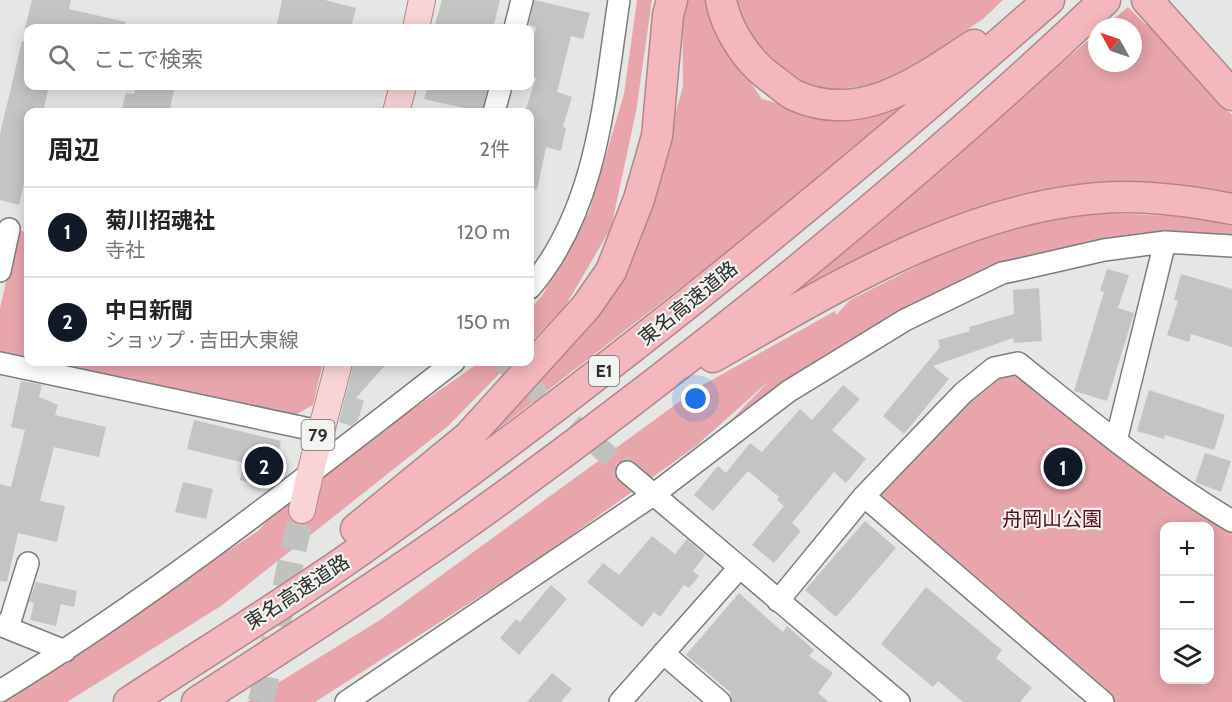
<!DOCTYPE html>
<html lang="ja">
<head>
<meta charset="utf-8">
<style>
	:root { --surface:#fff; --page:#f6f6f6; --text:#222; --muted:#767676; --line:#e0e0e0; --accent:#111827 }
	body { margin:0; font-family:Cabin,"Noto Sans JP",sans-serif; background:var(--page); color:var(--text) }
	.controls { position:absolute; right:18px; bottom:18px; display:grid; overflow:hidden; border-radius:12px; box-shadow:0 3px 15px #0003 }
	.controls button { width:54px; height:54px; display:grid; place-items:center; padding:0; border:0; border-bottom:2px solid var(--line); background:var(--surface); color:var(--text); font:30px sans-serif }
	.compass { position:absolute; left:1088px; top:18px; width:54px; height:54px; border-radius:50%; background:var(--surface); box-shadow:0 3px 15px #0003; rotate:310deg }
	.you { position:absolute; left:696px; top:399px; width:21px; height:21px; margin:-15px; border:4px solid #fff; border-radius:50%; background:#1a73e8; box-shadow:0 0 0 9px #1a73e833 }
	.badge { display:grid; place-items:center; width:39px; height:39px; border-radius:50%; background:var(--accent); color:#fff; font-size:20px; font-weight:700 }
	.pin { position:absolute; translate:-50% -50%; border:3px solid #fff; box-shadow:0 2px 6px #0006 }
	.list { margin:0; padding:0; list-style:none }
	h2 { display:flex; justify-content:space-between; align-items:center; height:78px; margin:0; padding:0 24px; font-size:26px }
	h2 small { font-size:20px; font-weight:400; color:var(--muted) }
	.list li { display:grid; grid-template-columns:39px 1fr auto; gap:18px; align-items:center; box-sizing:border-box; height:90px; padding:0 24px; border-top:2px solid var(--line) }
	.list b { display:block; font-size:22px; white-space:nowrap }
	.list p { margin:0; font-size:20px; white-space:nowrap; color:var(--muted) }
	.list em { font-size:20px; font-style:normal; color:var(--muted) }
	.icon { flex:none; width:33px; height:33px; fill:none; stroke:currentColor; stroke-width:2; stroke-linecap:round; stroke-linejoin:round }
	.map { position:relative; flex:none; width:1232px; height:702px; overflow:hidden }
	.search { position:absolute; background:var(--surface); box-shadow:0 3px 15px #0003; left:24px; top:24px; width:510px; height:66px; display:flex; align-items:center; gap:15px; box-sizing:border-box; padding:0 21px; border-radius:12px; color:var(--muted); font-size:22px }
	.panel { position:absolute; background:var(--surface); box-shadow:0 3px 15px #0003; left:24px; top:108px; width:510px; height:258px; border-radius:12px }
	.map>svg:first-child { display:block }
</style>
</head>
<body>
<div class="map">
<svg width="1232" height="702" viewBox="0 0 1232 702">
	<rect width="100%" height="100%" fill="#e5e7e4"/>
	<path fill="#e9a5ac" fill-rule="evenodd" d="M637 0H652L636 112 611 228 566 305 530 343V309L542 296 589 212 624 94Z
		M682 0H706L705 4 725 46 762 99 826 117 898 108 942 85 467 453 578 339 640 242 683 86Z
		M736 0H1003L983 19 890 82 833 90 779 76 748 39Z
		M1128 7 1145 24 1154 26 1180 61 1232 115V201L1074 192 778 301 1097 33V63H1133V27H1104Z
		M1087 212 1194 217 1232 226V245L1097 249 958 294 704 448 769 381 696 446 537 560 315 702H247L380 620 701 386 835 311 836 315 850 300 983 233Z
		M18 230 28 233V357L0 351V308Z
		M48 362H323L313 405 295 415Z
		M480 362H511L448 426 221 606 67 702H0V699L258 531 309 474 390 425Z
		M1018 363 1232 518V702H1113L864 496 963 393ZM1164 526H1210V680H1164Z"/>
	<path fill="#c3c5c2" d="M32 0H71L69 9 126 22 125 28H25Z
		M282 0H325L356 8 351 28H276Z
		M442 0H500L493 28H434Z
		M534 0 590 13 583 39 571 36 557 92 572 97 563 127 566 128 561 151 546 147 537 190 530 189V110L526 109 536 78 530 76V52L536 27 529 25Z
		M22 41 28 42V86H49L43 112H28V166L19 205 0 200V134Z
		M136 86H175L169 112H126L127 109 122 108 126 93 134 94Z
		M428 86H488L482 112 424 99Z
		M1107 269 1129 275 1118 308 1134 313 1107 401 1074 391 1104 292 1100 291Z
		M1181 274 1232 289V347L1191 334 1189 342 1167 335 1178 301 1174 300Z
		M1039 288 1042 341 1014 343 1013 338 933 366 949 379 904 434 883 416 940 347 938 340 970 331 969 327 1014 314 1013 290Z
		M354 362H388L356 398 364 401 358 420 351 426 339 422Z
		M21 381 42 385 39 397 58 405 55 415 106 427 99 457 54 447 40 501 65 506 57 542 18 533 7 582 0 581V484L11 487 25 430 11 427Z
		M843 385 860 399 832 430 866 459 846 483 834 472 792 523 801 531 774 563 752 545 784 506 777 500 779 497 748 471 713 511 694 495 718 466 726 473 750 443 762 452 800 409 812 420Z
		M1149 390 1225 415 1214 450 1165 435 1164 439 1137 431Z
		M194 420 281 441 271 487 240 480 244 463 187 449Z
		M1205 453 1231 461 1221 492 1195 482Z
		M183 482 213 489 206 519 175 512Z
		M865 521 896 548 836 617 805 590Z
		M652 536 675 554 687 539 705 555 693 571 699 576 689 588 684 585 660 617 654 612 642 627 587 582 603 563 619 575Z
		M36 582 77 591 74 607 61 604 56 626 30 620 34 603 29 602Z
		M551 585 567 599 519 655 500 638 516 619 520 622Z
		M926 587 1002 650 996 658 1032 688 1020 702H963L938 681 933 687 881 644Z
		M739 593 783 632 787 626 814 650 809 656 833 673 818 693 829 702H732L730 692 686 655Z
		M552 673 572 689 561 702H527Z"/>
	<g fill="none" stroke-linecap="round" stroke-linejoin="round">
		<path stroke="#c0c2bf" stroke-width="21" stroke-dasharray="21 10" stroke-linecap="butt" d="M503 362 627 472"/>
		<path stroke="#c0c2bf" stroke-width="26" stroke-dasharray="26 13" stroke-linecap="butt" d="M261 702 302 510"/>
		<g stroke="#7c7e7b" stroke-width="24">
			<path id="minor" d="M515 28 522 0
				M494 112 501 86
				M0 271 9 229
				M530 288C598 208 604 99 619 0
				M0 363 319 431
				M1116 441 1165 242
				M627 472 899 702
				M864 496 1103 702
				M778 601 864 496 963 393 994 368 1018 363C1087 418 1156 476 1232 521
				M0 625 65 651
				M8 628 28 563
				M663 653 720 702
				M0 691C159 594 307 476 454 362
				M346 702 653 495 789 391 905 320 1002 273 1021 269 1104 250 1165 242 1232 246
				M620 702 739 568"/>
		</g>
		<g stroke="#af878b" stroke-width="28">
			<path id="major" d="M416 28 422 0
				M396 112 403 86
				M302 510C312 460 327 412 339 362"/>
		</g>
		<g stroke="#af878b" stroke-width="33">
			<path id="highway" d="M721 0C726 28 746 59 768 76 777 82 785 90 794 95 860 126 921 80 974 45
				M1147 0 1232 95
				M713 357C836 287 977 198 1124 197 1161 197 1196 202 1232 209
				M356 529 468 437 586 307 611 271 639 199 657 136 668 15 672 0
				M129 702C210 649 294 598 372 542 608 374 832 191 1049 0
				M197 702C298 637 398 573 495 503 708 348 914 181 1105 0"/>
		</g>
		<use href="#minor" stroke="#fff" stroke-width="21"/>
		<use href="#major" stroke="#f8d4d7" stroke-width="26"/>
		<use href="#highway" stroke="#f4b7bd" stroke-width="30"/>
	</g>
	<g text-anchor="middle" stroke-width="4.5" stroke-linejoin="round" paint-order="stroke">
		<g fill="#f2f4f1" stroke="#696968" stroke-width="1.5">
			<rect x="589" y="356" width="30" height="30" rx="4.5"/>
			<rect x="301.5" y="420" width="33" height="30" rx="4.5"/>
		</g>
		<g font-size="18" font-weight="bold" fill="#2e2e2d">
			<text x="604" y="377">E1</text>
			<text x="318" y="441">79</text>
		</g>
		<g font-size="20" fill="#2e2e2d" stroke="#f2f4f1">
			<text transform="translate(688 303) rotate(-39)" y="7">東名高速道路</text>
			<text transform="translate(297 592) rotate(-33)" y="7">東名高速道路</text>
		</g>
		<g font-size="20" fill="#5e0c22" stroke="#f2f4f1">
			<text x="1052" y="526">舟岡山公園</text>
		</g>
	</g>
</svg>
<div class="controls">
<button>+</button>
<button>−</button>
<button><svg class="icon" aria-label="layers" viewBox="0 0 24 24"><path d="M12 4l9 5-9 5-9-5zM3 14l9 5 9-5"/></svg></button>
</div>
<svg class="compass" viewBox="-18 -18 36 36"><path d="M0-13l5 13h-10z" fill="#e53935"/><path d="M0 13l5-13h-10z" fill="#767676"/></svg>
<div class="you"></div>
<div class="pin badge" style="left:1063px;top:467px">1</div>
<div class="pin badge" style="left:264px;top:466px">2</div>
<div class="search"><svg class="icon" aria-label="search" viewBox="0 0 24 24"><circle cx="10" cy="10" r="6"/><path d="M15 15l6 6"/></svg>ここで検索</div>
<section class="panel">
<h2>周辺<small>2件</small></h2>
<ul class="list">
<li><span class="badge">1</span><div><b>菊川招魂社</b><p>寺社</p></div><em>120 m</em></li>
<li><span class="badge">2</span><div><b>中日新聞</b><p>ショップ · 吉田大東線</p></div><em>150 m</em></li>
</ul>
</section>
</div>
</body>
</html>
